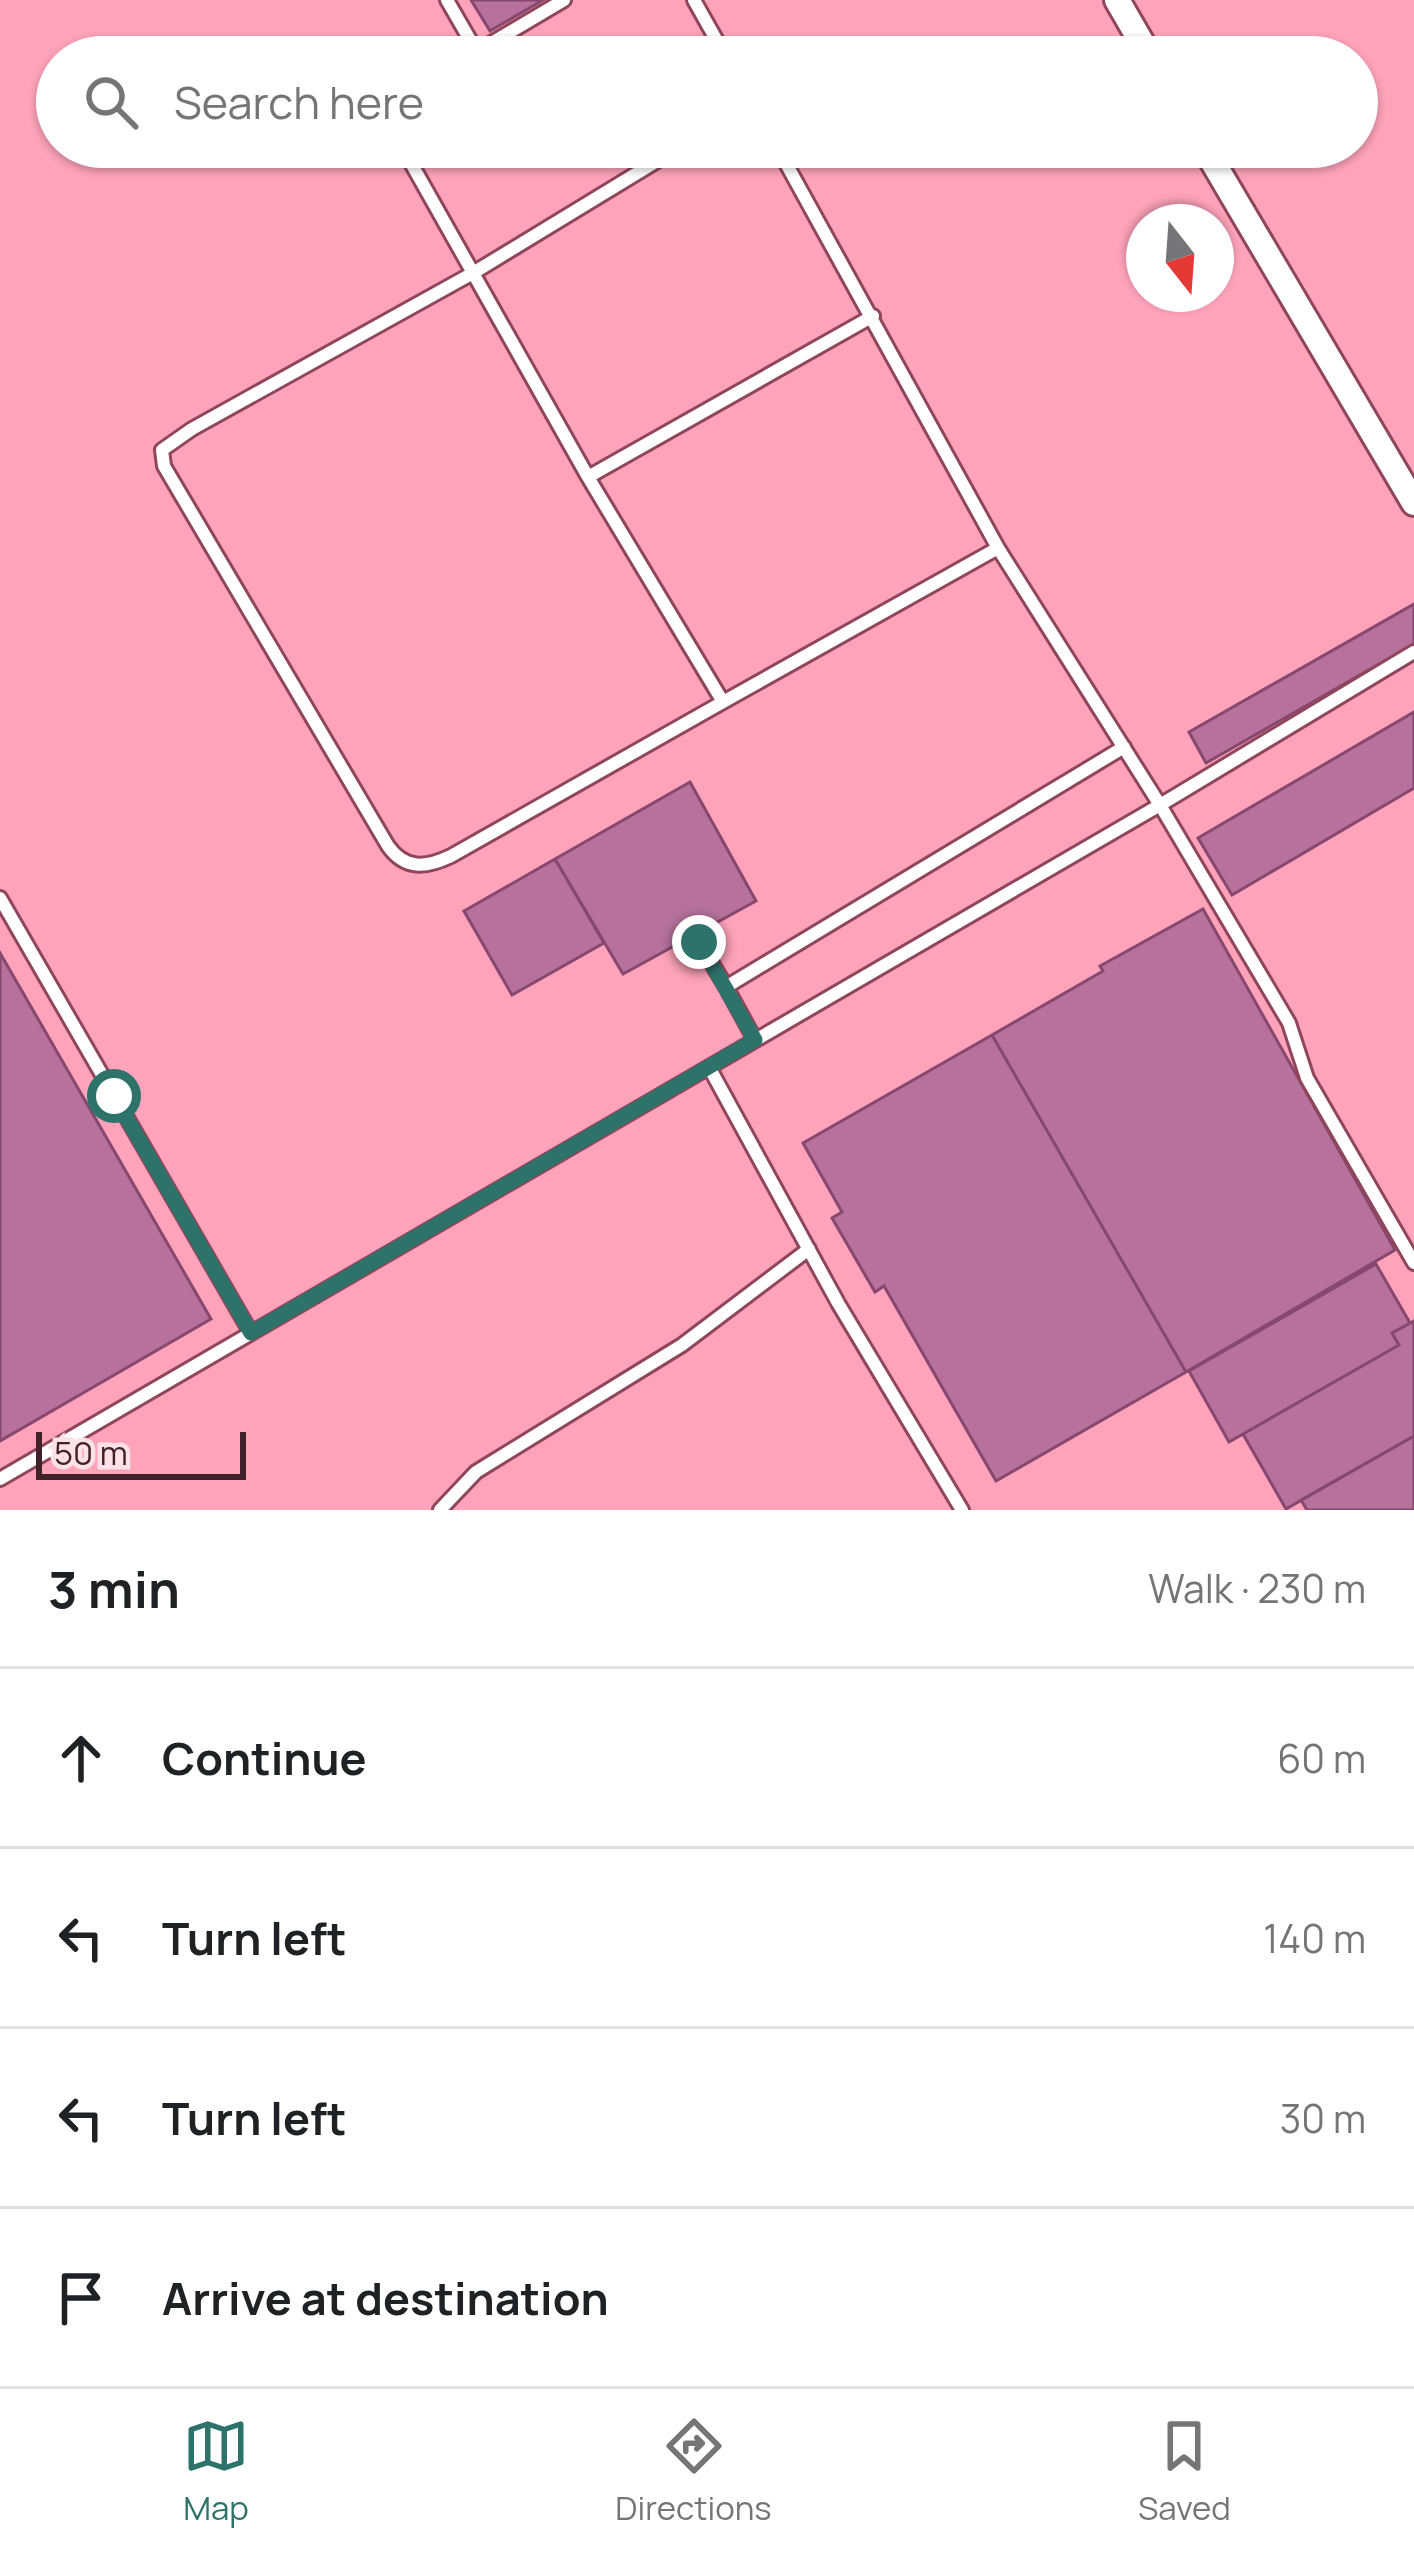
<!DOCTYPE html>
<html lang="en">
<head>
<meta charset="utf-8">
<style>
	:root { --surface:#fff; --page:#f2f2f2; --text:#202124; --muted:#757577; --line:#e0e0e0; --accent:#2d736a }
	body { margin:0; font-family:Manrope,sans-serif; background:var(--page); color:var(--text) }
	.compass { position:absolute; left:1126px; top:204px; width:108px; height:108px; border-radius:50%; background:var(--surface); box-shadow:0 3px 9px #0004; rotate:163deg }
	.scale { position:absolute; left:36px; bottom:30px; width:210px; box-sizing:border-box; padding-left:12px; border:6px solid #402029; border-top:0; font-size:33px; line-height:42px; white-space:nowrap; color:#402029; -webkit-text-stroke:9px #fce1e7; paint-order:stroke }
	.stop { position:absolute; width:36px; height:36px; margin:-27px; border:9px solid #2d736a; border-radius:50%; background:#fff }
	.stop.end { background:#2d736a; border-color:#fff; box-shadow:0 3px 12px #0008 }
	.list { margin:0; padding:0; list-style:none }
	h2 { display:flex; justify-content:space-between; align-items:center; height:156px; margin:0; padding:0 48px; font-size:51px }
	h2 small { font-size:39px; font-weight:400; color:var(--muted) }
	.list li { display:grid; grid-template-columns:78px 1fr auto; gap:36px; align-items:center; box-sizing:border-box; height:180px; padding:0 48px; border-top:3px solid var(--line) }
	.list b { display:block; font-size:45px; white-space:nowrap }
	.list em { font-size:39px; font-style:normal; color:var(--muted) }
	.icon { flex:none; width:66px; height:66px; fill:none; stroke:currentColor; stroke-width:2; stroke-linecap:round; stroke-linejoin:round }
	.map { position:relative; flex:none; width:1414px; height:1510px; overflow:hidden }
	.search { position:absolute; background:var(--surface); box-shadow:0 3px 9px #0004; left:36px; right:36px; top:36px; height:132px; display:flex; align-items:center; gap:30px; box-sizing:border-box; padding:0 42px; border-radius:66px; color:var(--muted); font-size:45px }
	.sheet { height:876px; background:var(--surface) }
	nav { display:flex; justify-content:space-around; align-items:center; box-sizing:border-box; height:168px; border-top:3px solid var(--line); background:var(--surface); font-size:33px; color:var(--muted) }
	nav a { display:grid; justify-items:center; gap:6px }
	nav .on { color:var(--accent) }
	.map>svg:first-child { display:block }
</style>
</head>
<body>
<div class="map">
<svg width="1414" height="1510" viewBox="0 0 1414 1510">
	<rect width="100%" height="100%" fill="#f6b3c3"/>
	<path fill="#fea3ba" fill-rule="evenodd" d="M0 0H1414V1510H0ZM57 57H1357V147H57ZM1144 222H1216V294H1144Z"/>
	<path fill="#b6729c" stroke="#87476f" stroke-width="3" d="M471 0H543L490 31Z
		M1414 604V644L1206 763 1189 732Z
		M1414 712V788L1232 895 1198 838Z
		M690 782 756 901 623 974 555 859Z
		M555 859 604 943 512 995 464 911Z
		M1203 909 1395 1250 1186 1372 992 1035 1103 971 1100 966Z
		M0 953 211 1319 0 1441Z
		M992 1035 1186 1372 996 1481 884 1286 875 1292 832 1218 842 1212 803 1143Z
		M1376 1264 1410 1323 1392 1333 1399 1345 1229 1442 1189 1371Z
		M1414 1321V1436L1286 1509 1243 1434 1399 1345 1392 1333Z
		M1414 1436V1510H1307L1301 1500Z"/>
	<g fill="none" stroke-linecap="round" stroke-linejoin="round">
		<g stroke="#8f465b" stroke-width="18">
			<path id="service" d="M447 0 477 52
				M694 0 726 57
				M468 57 564 0
				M402 147 588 477 723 702 998 548
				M680 147 473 273 192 429 162 450 164 466 388 846C405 870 426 868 451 856L723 702
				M777 147 998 548 1160 805 1289 1023 1307 1078 1414 1263
				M588 477 873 316
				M0 898 251 1333
				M699 942 726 987
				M755 1040 726 987 1124 747
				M709 1067 838 1303 962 1510
				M0 1479 1160 805 1414 652
				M440 1510 476 1472 682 1345 809 1249"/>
		</g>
		<g stroke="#8f465b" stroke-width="30">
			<path id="minor" d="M1117 0 1150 57
				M1204 147 1414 503"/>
		</g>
		<use href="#service" stroke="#fff" stroke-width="12"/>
		<use href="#minor" stroke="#fff" stroke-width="24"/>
	</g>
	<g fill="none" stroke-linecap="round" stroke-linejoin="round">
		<path stroke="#2d736a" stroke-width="15" d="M114 1096 251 1333 755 1040 699 942"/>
	</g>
</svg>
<svg class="compass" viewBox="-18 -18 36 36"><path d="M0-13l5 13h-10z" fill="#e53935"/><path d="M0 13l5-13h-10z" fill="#757577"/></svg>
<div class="scale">50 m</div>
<div class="stop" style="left:114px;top:1096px"></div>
<div class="stop end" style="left:699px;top:942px"></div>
<div class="search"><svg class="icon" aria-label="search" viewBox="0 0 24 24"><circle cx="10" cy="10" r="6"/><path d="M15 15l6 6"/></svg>Search here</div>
</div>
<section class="sheet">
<h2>3 min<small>Walk · 230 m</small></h2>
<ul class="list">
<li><svg class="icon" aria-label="ahead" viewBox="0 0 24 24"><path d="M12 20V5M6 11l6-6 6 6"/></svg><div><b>Continue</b></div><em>60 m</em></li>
<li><svg class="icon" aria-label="left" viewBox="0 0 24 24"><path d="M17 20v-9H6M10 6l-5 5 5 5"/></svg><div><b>Turn left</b></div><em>140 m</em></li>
<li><svg class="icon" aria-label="left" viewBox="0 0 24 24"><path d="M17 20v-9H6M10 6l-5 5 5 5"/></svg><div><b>Turn left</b></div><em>30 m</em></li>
<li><svg class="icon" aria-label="arrive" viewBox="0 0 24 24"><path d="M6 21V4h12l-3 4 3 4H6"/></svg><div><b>Arrive at destination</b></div></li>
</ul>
</section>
<nav>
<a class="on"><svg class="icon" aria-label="map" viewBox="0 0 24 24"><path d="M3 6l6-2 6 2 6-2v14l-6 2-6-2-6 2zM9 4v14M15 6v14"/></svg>Map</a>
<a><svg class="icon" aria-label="directions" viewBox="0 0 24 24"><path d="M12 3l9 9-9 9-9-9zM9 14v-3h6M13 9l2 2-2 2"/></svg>Directions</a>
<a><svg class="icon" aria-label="saved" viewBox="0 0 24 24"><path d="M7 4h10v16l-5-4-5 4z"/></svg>Saved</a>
</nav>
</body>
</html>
